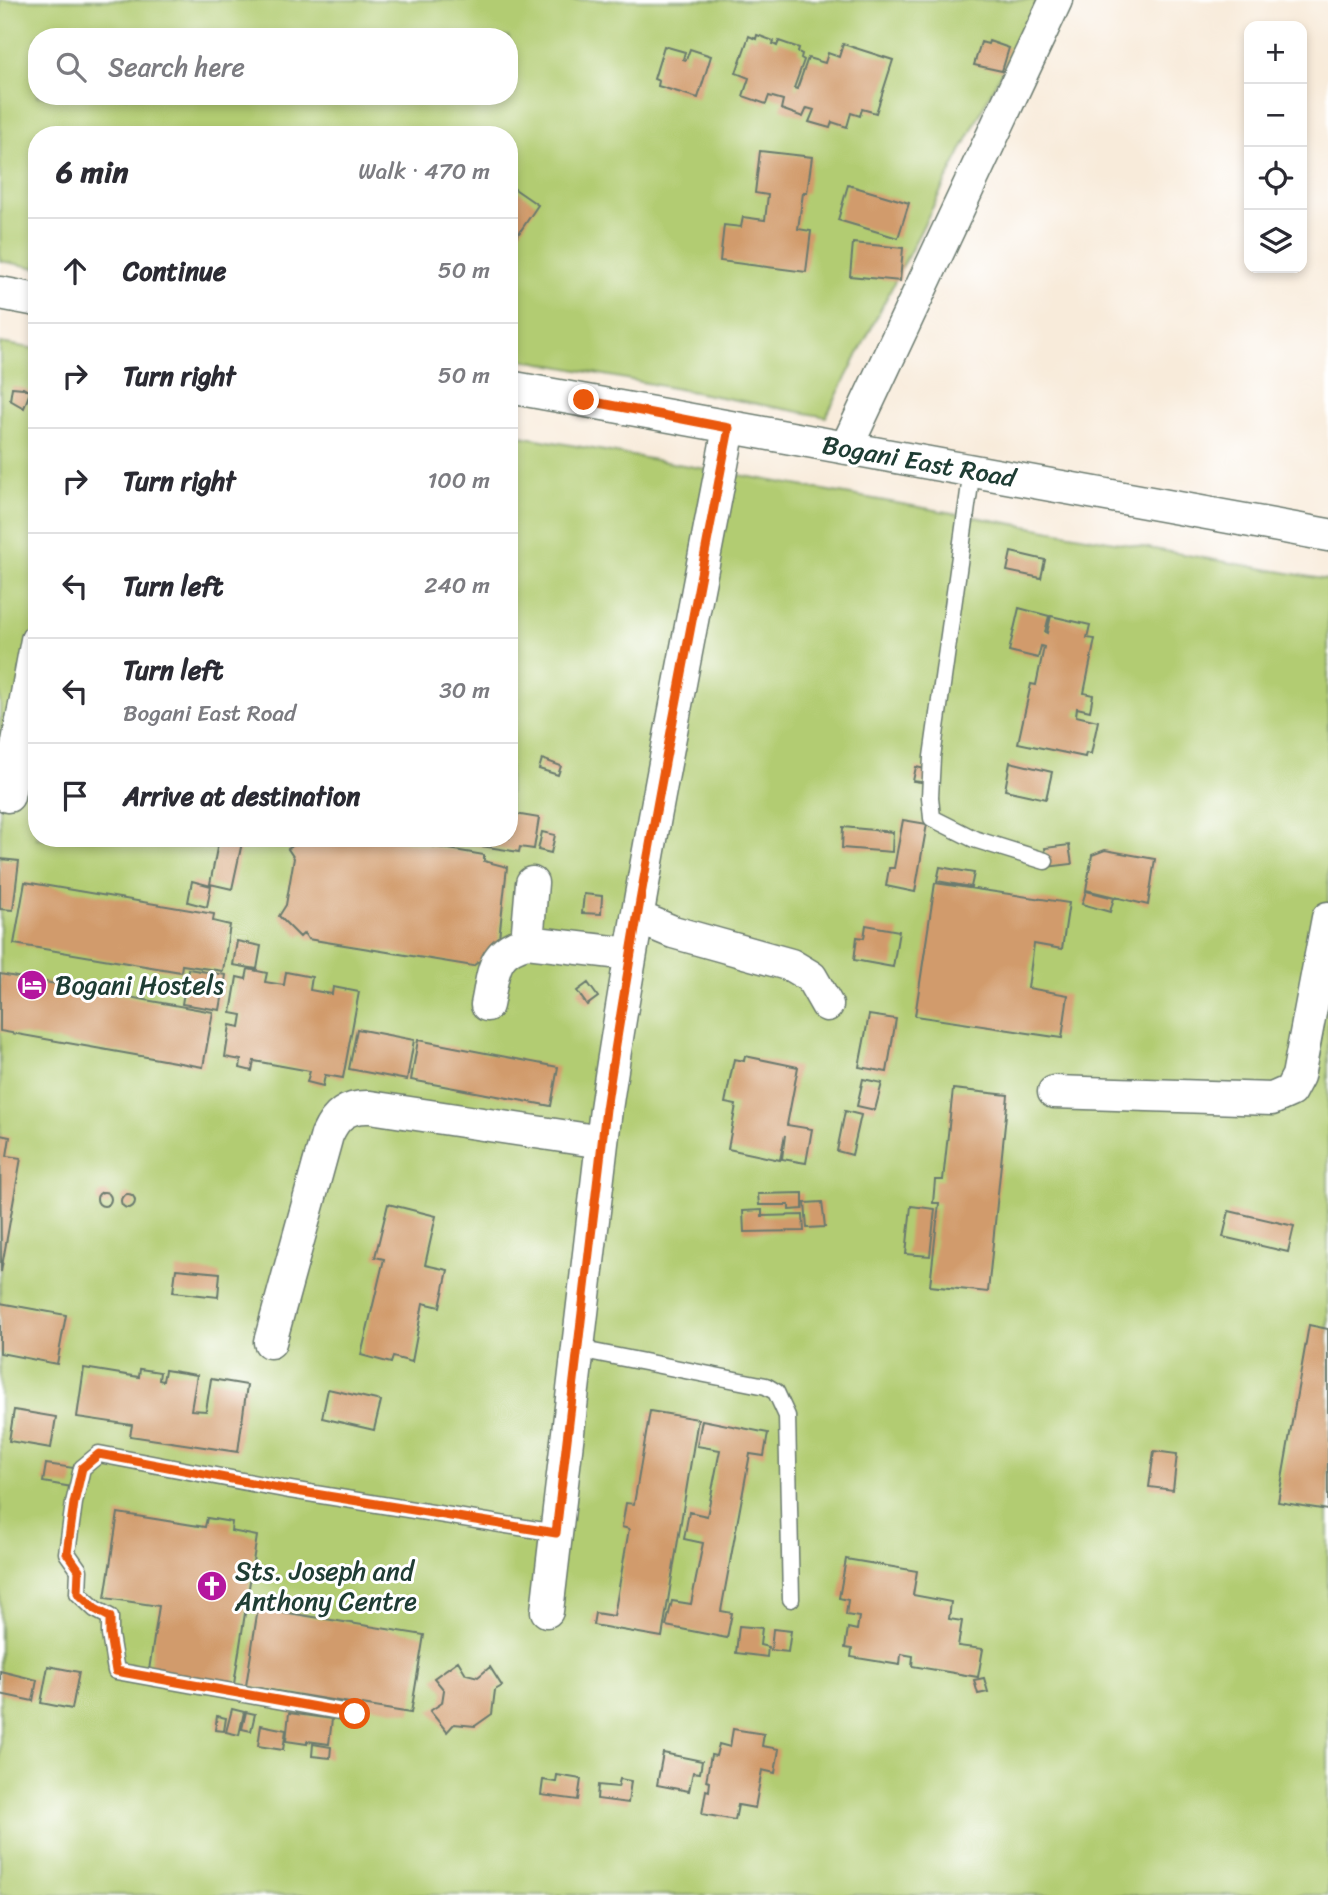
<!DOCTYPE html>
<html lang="en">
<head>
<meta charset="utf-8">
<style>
	:root { --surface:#fff; --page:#f2f2f3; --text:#2b2b33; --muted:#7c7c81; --line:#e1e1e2 }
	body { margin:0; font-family:Sriracha,sans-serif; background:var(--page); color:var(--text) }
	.controls { position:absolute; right:21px; top:21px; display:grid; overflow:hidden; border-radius:14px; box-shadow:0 4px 10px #0003 }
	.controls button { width:63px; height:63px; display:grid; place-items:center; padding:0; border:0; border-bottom:2px solid var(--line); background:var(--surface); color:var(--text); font:35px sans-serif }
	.stop { position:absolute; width:21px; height:21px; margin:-16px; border:5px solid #ea580c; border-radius:50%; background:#fff }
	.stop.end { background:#ea580c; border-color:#fff; box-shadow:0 2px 7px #0008 }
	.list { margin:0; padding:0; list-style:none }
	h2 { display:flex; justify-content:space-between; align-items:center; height:91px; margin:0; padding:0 28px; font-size:30px }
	h2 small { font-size:23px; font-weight:400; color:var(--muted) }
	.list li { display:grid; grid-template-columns:46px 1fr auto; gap:21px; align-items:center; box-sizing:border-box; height:105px; padding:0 28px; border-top:2px solid var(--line) }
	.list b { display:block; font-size:26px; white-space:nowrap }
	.list p { margin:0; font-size:23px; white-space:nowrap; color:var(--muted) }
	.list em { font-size:23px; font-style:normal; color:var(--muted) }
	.icon { flex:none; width:38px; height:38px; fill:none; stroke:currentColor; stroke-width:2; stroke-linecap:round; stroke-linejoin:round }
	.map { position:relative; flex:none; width:1328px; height:1895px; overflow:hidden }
	.search { position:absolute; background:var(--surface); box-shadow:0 4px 10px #0003; left:28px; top:28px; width:490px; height:77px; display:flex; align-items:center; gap:18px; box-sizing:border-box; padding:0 24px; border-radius:28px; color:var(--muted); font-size:26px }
	.panel { position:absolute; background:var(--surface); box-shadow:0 4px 10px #0003; left:28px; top:126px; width:490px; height:721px; border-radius:28px }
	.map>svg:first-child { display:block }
</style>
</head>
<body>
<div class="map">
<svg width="1328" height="1895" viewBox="0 0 1328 1895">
	<rect width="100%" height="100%" fill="#fff"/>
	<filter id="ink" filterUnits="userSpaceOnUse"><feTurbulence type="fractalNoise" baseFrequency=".0143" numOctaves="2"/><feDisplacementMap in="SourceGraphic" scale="14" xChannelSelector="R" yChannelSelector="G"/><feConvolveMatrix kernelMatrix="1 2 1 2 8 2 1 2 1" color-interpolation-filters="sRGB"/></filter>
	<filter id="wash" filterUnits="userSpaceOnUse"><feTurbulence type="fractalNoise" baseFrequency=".00686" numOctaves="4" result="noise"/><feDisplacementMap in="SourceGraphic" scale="28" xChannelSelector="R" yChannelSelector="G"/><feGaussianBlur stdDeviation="1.57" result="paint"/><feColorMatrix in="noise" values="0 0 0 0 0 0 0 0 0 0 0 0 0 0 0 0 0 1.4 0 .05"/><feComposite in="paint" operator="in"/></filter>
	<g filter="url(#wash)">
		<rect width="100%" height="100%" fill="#f8ebda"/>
		<path fill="#b2cc72" stroke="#688453" stroke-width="2" fill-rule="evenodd" d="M0 0H1038L826 417 509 357V135H37V268L0 261ZM37 37H509V96H37Z
			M0 343 37 349V838H509V434L1328 580V1895H0Z"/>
		<g id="blocks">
			<path fill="#d19b6c" d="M757 35 774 41 773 44 777 46 779 41 799 48 798 52 802 54 801 58 804 60 794 88 797 89 808 58 825 63 828 53 839 57 843 44 893 60 876 113 862 109 860 116 851 113 847 127 832 122 830 128 809 122 814 110 807 108 803 117 781 109 783 100 769 96 766 104 743 96 749 78 736 73 749 36 756 39Z
				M989 41 1009 48 1002 71 974 65 981 42 988 44Z
				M664 46 685 52 683 59 686 60 690 49 711 56 698 98 658 86 659 81 654 79Z
				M760 151 812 157 807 193H803L798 229 811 231 806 272 720 261 724 225 741 227 743 217 765 220 768 195 755 193Z
				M509 185 538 205 513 242 509 239Z
				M848 185 909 203 898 238 838 220Z
				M853 243 903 248 900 281 850 276Z
				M12 387 23 388 30 392 24 408 10 400Z
				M1011 552 1045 560 1041 578 1007 571Z
				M1019 608 1049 616 1045 632 1047 633 1051 616 1090 625 1087 638 1095 639 1084 693 1093 695 1090 711 1077 708 1076 716 1098 721 1091 754 1086 753 1085 757 1018 743 1031 684 1036 685 1044 647 1041 646 1038 658 1009 651Z
				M509 635 517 637 510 664H509Z
				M509 670 514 671 510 688H509Z
				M542 759 561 766 558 775 539 769Z
				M1010 762 1052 772 1046 799 1005 790Z
				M916 767 930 770 927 783 913 781Z
				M509 813 539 818 534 849 520 847 519 852 468 844 469 838H509Z
				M903 820 927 824 915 892 886 886 889 868H894Z
				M843 827 893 832 892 852 842 848Z
				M542 832 555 835 551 853 538 850Z
				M219 838H243L232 889 210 884Z
				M304 838H385L484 855V861L507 867 498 947 473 966 308 939 304 933 300 937 279 916 286 905 294 858 288 849Z
				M1069 845 1072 864 1047 867 1045 848Z
				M1105 850 1155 859 1148 905 1086 890 1092 855Z
				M0 859 19 861 13 910 0 909Z
				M940 867 974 873 971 887 937 881Z
				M192 881 211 886 207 907 188 902Z
				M25 882 214 914 213 921 230 925 223 971 182 965 181 972 14 944Z
				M935 883 1069 903 1062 949 1034 944 1028 988 1068 995 1062 1038 915 1016Z
				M1086 891 1114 898 1110 912 1082 904Z
				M584 894 602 896 601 914 582 913Z
				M866 925 899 931 893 967 854 960 857 937 864 938Z
				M237 941 261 946 257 969 233 965Z
				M188 969 226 975 220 1010 182 1004Z
				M248 969 267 973 265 982 284 985 286 972 312 977 310 990 332 994 333 987 359 992 343 1078 325 1075 323 1086 307 1082 310 1071 254 1061 252 1071 240 1068 241 1060 225 1057 230 1025 240 1027 242 1015 231 1013 237 977 246 979Z
				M0 974 213 1012 203 1067 0 1031Z
				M588 983 598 997 587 1005 577 991Z
				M869 1015 896 1019 887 1072 859 1067Z
				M357 1029 414 1040 407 1080 349 1069Z
				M418 1040 558 1067 551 1106 411 1080Z
				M745 1056 798 1067 787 1125 812 1129 806 1163 782 1159 785 1135 780 1160 728 1149 736 1105 725 1103 734 1059 744 1061Z
				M863 1079 882 1083 875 1110 857 1106Z
				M953 1089 1008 1095 988 1292 930 1286 939 1203H933L935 1180H943Z
				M845 1111 861 1115 852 1155 837 1151Z
				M0 1135 10 1137 7 1156 21 1158 1 1272Z
				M97 1199a7 7 0 1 1 14 0a7 7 0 1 1-14 0Z
				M803 1193V1209L789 1210V1205H759L758 1194Z
				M121 1201a7 7 0 1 1 14 0a7 7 0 1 1-14 0Z
				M822 1202 825 1227 807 1228 805 1203Z
				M388 1204 436 1216 425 1265 448 1270 440 1307 423 1303 412 1362 393 1357 391 1363 361 1355 384 1259 375 1257Z
				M911 1206 935 1209 930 1256 906 1254Z
				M762 1210V1216L803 1215 804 1231 744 1232 743 1211Z
				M1229 1211 1294 1226 1288 1252 1223 1237Z
				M176 1269 220 1273 218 1297 173 1292Z
				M0 1303 66 1315 57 1364 0 1353Z
				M1309 1325 1328 1329V1510L1278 1502Z
				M84 1368 139 1377 140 1369 160 1372 159 1380 163 1381 165 1370 197 1375 191 1410 206 1411 211 1379 247 1385 238 1452 130 1436 132 1425 77 1417Z
				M328 1389 381 1401 374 1430 322 1418Z
				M14 1410 56 1417 51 1448 9 1441Z
				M650 1411 698 1419 662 1637 593 1625 595 1613 614 1616 629 1529 622 1527 626 1503 634 1504Z
				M702 1420 768 1433 764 1456 750 1454 721 1611 732 1613 727 1638 666 1626 672 1601 691 1604 703 1543 684 1539 689 1512 707 1516 720 1450 697 1446Z
				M1154 1451 1177 1454 1173 1490 1149 1487Z
				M46 1464 74 1468 72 1487 43 1482Z
				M118 1513 205 1527 207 1518 232 1522 231 1531 257 1536 234 1684 149 1670 159 1606 105 1598Z
				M846 1559 917 1571 913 1595 951 1602 949 1619 962 1621 958 1646 983 1649 978 1677 912 1666 913 1656 901 1654 900 1665 851 1657 852 1649 845 1648 848 1628 857 1630 859 1617 846 1615 848 1600 839 1598Z
				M258 1608 424 1635 411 1713 246 1686Z
				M739 1626 762 1628 760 1645 768 1647 767 1657 736 1653Z
				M773 1629 791 1631 788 1652 771 1650Z
				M458 1661 466 1674 478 1677 490 1667 502 1686 495 1690 492 1714 475 1726 454 1724 447 1732 430 1711 442 1703 444 1690 434 1678Z
				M48 1666 79 1672 72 1709 41 1703Z
				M0 1671 37 1680 33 1701 0 1694Z
				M984 1678 988 1692 978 1694 974 1680Z
				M232 1709 244 1712 239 1735 226 1732Z
				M246 1712 255 1714 251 1731 242 1729Z
				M289 1713 332 1719 329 1744 307 1741V1744L286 1741Z
				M217 1716 226 1718 224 1731 215 1730Z
				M261 1725 286 1730 283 1750 258 1746Z
				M733 1729 764 1734 762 1746 779 1749 775 1773 762 1770 755 1808 738 1805 735 1820 702 1814 706 1790 709 1791 710 1782 706 1781 711 1755 716 1756 719 1744 730 1747Z
				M313 1744 331 1747 330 1758 312 1756Z
				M663 1753 702 1761 700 1773 693 1772 689 1791 657 1785Z
				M557 1775 581 1779 578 1800 541 1795 543 1780 556 1782Z
				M620 1779 631 1781 628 1803 597 1799 598 1785 618 1787Z"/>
		</g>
	</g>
	<g filter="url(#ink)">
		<use href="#blocks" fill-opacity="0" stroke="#6b7a6e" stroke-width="2"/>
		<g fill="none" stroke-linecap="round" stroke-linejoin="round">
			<g stroke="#6b7a6e" stroke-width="19">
				<path id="service" d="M972 470 932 757 930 797 932 818 974 839 1045 861
					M578 1349 766 1386 776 1392 787 1416 791 1599
					M355 1714 116 1671 110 1635V1617L95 1609 78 1593 79 1570 67 1553 74 1503 82 1468 99 1454 284 1489 556 1533"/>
			</g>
			<g stroke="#6b7a6e" stroke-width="35">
				<path id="minor" d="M0 293 37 300
					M509 387 1328 535
					M846 448 1056 0
					M8 796 37 640
					M637 917 673 932 791 965 811 977 827 1005
					M527 942 532 883
					M487 1005C494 973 491 951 527 942L630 954
					M1054 1092 1272 1099 1290 1091 1298 1076 1328 918
					M270 1342 327 1135C336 1115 347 1106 370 1107L602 1142
					M547 1611 606 1109C640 881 686 654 729 428"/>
			</g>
			<use href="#service" stroke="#fff" stroke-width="16"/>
			<use href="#minor" stroke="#fff" stroke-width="32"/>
		</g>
	</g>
	<g fill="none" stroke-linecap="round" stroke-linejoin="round" filter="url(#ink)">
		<path stroke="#ea580c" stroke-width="9" d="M355 1714 116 1671 110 1635V1617L95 1609 78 1593 79 1570 67 1553 74 1503 82 1468 99 1454 284 1489 556 1533 606 1109C640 881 686 654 729 428L584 400"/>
	</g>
	<defs>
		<g id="hotel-disc" transform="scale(1.575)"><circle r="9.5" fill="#b5179e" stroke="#fff"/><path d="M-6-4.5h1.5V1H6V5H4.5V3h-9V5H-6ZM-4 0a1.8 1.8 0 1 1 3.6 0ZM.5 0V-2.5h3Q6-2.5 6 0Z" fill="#fff"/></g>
		<g id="church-disc" transform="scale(1.575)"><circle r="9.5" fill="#b5179e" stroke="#fff"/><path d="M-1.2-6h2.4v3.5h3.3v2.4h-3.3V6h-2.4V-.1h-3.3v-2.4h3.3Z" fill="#fff"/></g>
	</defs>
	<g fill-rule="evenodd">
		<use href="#hotel-disc" x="32" y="985"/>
		<use href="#church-disc" x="212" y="1586"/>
	</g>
	<g text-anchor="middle" stroke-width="6" stroke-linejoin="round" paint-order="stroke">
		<g font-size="26" fill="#1f3d34" stroke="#fff">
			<text transform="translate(919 461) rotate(10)" y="9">Bogani East Road</text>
		</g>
		<g font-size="26" fill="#1f3d34" stroke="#fff" text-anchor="start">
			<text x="55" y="994">Bogani Hostels</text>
			<text x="235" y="1580">Sts. Joseph and<tspan x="235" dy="30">Anthony Centre</tspan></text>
		</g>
	</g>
</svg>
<div class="controls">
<button>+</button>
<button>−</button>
<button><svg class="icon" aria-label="locate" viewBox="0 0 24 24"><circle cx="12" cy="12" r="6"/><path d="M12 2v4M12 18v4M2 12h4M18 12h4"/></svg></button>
<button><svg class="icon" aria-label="layers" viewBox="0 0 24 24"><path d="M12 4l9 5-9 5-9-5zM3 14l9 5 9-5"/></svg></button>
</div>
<div class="stop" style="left:355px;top:1714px"></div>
<div class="stop end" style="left:584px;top:400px"></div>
<div class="search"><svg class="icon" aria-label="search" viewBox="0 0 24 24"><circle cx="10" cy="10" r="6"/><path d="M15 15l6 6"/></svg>Search here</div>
<section class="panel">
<h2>6 min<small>Walk · 470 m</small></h2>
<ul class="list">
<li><svg class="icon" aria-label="ahead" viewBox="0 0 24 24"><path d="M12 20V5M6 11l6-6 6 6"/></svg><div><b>Continue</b></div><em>50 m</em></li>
<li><svg class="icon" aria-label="right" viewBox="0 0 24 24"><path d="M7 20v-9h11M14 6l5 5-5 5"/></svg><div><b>Turn right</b></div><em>50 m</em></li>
<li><svg class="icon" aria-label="right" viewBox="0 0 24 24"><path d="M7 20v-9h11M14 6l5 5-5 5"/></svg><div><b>Turn right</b></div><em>100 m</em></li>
<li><svg class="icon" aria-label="left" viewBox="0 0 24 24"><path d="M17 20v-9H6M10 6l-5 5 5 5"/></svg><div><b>Turn left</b></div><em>240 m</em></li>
<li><svg class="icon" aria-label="left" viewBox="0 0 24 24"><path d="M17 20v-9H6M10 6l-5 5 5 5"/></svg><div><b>Turn left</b><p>Bogani East Road</p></div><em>30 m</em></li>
<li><svg class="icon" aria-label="arrive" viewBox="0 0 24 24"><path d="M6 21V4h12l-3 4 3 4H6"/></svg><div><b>Arrive at destination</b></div></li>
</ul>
</section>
</div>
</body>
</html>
